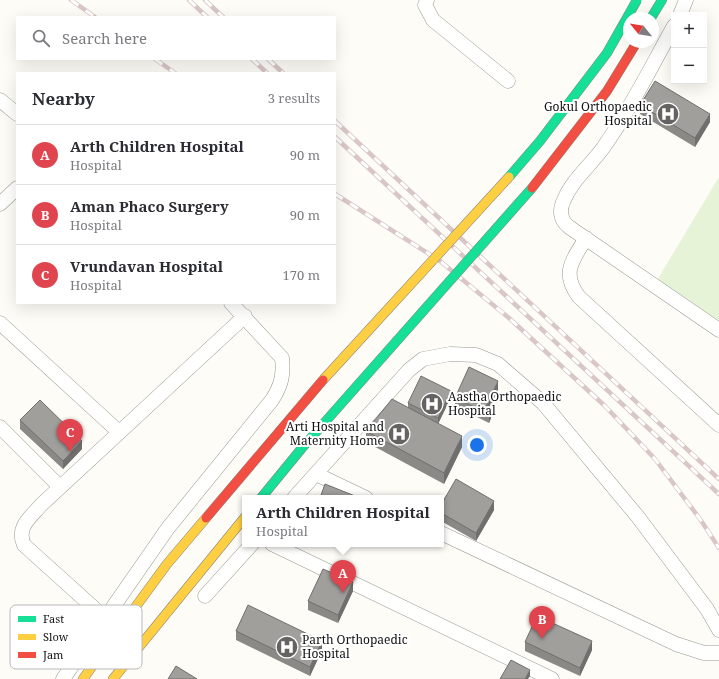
<!DOCTYPE html>
<html lang="en">
<head>
<meta charset="utf-8">
<style>
	:root { --surface:#fff; --page:#f7f7f7; --text:#2b2b33; --muted:#7c7c81; --line:#e1e1e2; --accent:#646362 }
	body { margin:0; font-family:"Noto Serif",serif; background:var(--page); color:var(--text) }
	.controls { position:absolute; right:12px; top:12px; display:grid; overflow:hidden; border-radius:0px; box-shadow:0 4px 16px #0002 }
	.controls button { width:36px; height:36px; display:grid; place-items:center; padding:0; border:0; border-bottom:1px solid var(--line); background:var(--surface); color:var(--text); font:20px sans-serif }
	.compass { position:absolute; left:623px; top:12px; width:36px; height:36px; border-radius:50%; background:var(--surface); box-shadow:0 4px 16px #0002; rotate:300deg }
	.you { position:absolute; left:477px; top:445px; width:14px; height:14px; margin:-10px; border:3px solid #fff; border-radius:50%; background:#1a73e8; box-shadow:0 0 0 6px #1a73e833 }
	.badge { display:grid; place-items:center; width:26px; height:26px; border-radius:50%; background:var(--accent); color:#fff; font-size:13px; font-weight:700 }
	.pin { position:absolute; translate:-50% -33px; filter:drop-shadow(0 1px 2px #0008) }
	.pin::after { content:''; position:absolute; top:21px; width:14px; height:12px; background:inherit; clip-path:polygon(0 0,100% 0,50% 100%) }
	.popup { position:absolute; left:242px; top:495px; width:202px; height:52px; box-sizing:border-box; display:grid; place-content:center; border-radius:0px; background:var(--surface); filter:drop-shadow(0 1px 3px #0005); font-size:13px; white-space:nowrap; color:var(--muted) }
	.popup b { font-size:15px; color:var(--text) }
	.popup::after { content:''; position:absolute; left:50%; top:100%; margin-left:-8px; border:8px solid transparent; border-top-color:var(--surface) }
	.list { margin:0; padding:0; list-style:none }
	h2 { display:flex; justify-content:space-between; align-items:center; height:52px; margin:0; padding:0 16px; font-size:17px }
	h2 small { font-size:13px; font-weight:400; color:var(--muted) }
	.list li { display:grid; grid-template-columns:26px 1fr auto; gap:12px; align-items:center; box-sizing:border-box; height:60px; padding:0 16px; border-top:1px solid var(--line) }
	.list b { display:block; font-size:15px; white-space:nowrap }
	.list p { margin:0; font-size:13px; white-space:nowrap; color:var(--muted) }
	.list em { font-size:13px; font-style:normal; color:var(--muted) }
	.icon { flex:none; width:22px; height:22px; fill:none; stroke:currentColor; stroke-width:2; stroke-linecap:round; stroke-linejoin:round }
	.map { position:relative; flex:none; width:719px; height:679px; overflow:hidden }
	.search { position:absolute; background:var(--surface); box-shadow:0 4px 16px #0002; left:16px; top:16px; width:320px; height:44px; display:flex; align-items:center; gap:10px; box-sizing:border-box; padding:0 14px; border-radius:0px; color:var(--muted); font-size:15px }
	.panel { position:absolute; background:var(--surface); box-shadow:0 4px 16px #0002; left:16px; top:72px; width:320px; height:232px; border-radius:0px }
	.map>svg:first-child { display:block }
</style>
</head>
<body>
<div class="map">
<svg width="719" height="679" viewBox="0 0 719 679">
	<rect width="100%" height="100%" fill="#fdfcf7"/>
	<path fill="#e7f3d7" d="M719 177V329L656 282Z"/>
	<g fill="none" stroke-linecap="round" stroke-linejoin="round">
		<g stroke="#979795" stroke-width="15">
			<path id="street" d="M427 0 425 5 433 20 508 81
				M680 15 686 0
				M674 26C651 67 630 110 603 148 590 166 572 180 564 200 559 210 560 220 569 227L719 330
				M0 100 17 114
				M0 204 17 188
				M586 238C572 261 561 273 579 297L719 425
				M0 323 119 432
				M0 427 60 487
				M316 474 366 498
				M294 498 409 370 423 359 450 354 476 355 498 364 543 403 638 517 707 609 719 630
				M441 533 676 644 704 653H719
				M272 544 552 679
				M205 596 252 544
				M105 618 24 545C16 527 30 518 41 505L245 316
				M63 679 168 528 272 400C281 386 284 375 282 358L231 303"/>
		</g>
		<g stroke="#858482" stroke-width="10">
			<path id="fast" d="M651 18 662 0"/>
		</g>
		<g stroke="#858482" stroke-width="10">
			<path id="slow" d="M83 679 112 639
				M113 679 245 517"/>
		</g>
		<use href="#street" stroke="#fffffe" stroke-width="14"/>
		<use href="#fast" stroke="#16e098" stroke-width="9"/>
		<use href="#slow" stroke="#ffcf43" stroke-width="9"/>
		<g stroke="#d9c6c7" stroke-width="4.5">
			<path id="rail" d="M71 0 95 17
				M189 0 207 17
				M205 0 223 17
				M155 59 175 73
				M252 59 267 73
				M268 59 283 73
				M335 121 719 479
				M335 137 719 494
				M335 194 440 261 509 318 605 406 655 459 700 519 719 548"/>
		</g>
		<use href="#rail" stroke="#fff" stroke-width="3" stroke-dasharray="9" stroke-linecap="butt"/>
		<g stroke="#858482" stroke-width="10" stroke-linecap="butt">
			<path id="fast-bridge" d="M509 177 540 141 607 53 637 0
				M261 498 302 448 532 188"/>
		</g>
		<g stroke="#858482" stroke-width="10" stroke-linecap="butt">
			<path id="slow-bridge" d="M323 380 509 177
				M112 639 167 564 206 518"/>
		</g>
		<g stroke="#858482" stroke-width="10" stroke-linecap="butt">
			<path id="jam-bridge" d="M532 188 607 91 637 42
				M206 518 323 380"/>
		</g>
		<use href="#fast-bridge" stroke="#16e098" stroke-width="9"/>
		<use href="#slow-bridge" stroke="#ffcf43" stroke-width="9"/>
		<use href="#jam-bridge" stroke="#f24e42" stroke-width="9"/>
	</g>
	<path fill="#8a8986" d="M640 105 710 122 695 147 640 114Z
		M498 390 489 408 491 418 489 423 455 406V398Z
		M451 397 438 424 462 447 444 484 366 442V431L408 408V403Z
		M20 420 82 449 63 469 20 429Z
		M441 505 494 510 476 541 441 521Z
		M353 591 338 623 308 610V601Z
		M236 631 322 650 310 676 236 640Z
		M525 642 592 650 580 676 525 651Z"/>
	<path fill="#716f6d" d="M710 114V122L695 147V138Z
		M498 381V390L487 414 486 407Z
		M451 391V397L438 424V418Z
		M491 409V418L489 423V414Z
		M462 436V447L444 484V473Z
		M82 441V449L63 469V461Z
		M494 501V510L476 541V533Z
		M353 582V591L338 623V615Z
		M322 641V650L310 676V667Z
		M592 641V650L580 676V668Z
		M530 670V676L528 679H525Z"/>
	<path fill="#a19f9c" stroke="#716f6d" d="M655 81 710 114 695 138 640 105Z
		M469 367 498 381 486 407 491 409 489 414 455 398Z
		M421 376 451 391 438 418 408 403Z
		M392 399 462 436 444 473 366 431Z
		M40 400 82 441 63 461 20 420Z
		M456 479 494 501 476 533 441 513V505Z
		M325 484 360 498H320Z
		M323 569 353 582 338 615 308 601Z
		M248 605 322 641 310 667 236 631Z
		M537 616 592 641 580 668 525 642Z
		M511 660 530 670 525 679H500Z
		M176 666 197 679H168Z"/>
	<defs>
		<g id="hospital-disc" transform="scale(1.15)"><circle r="9.5" fill="#646362" stroke="#fff"/><path d="M-5-5h3v3.5h4V-5h3V5h-3V1.5h-4V5h-3Z" fill="#fff"/></g>
	</defs>
	<g fill-rule="evenodd">
		<use href="#hospital-disc" x="668" y="114"/>
		<use href="#hospital-disc" x="432" y="404"/>
		<use href="#hospital-disc" x="399" y="434"/>
		<use href="#hospital-disc" x="287" y="647"/>
	</g>
	<g text-anchor="middle" stroke-width="4" stroke-linejoin="round" paint-order="stroke">
		<g font-size="12" fill="#111" stroke="#fff" text-anchor="end">
			<text x="652" y="111">Gokul Orthopaedic<tspan x="652" dy="14">Hospital</tspan></text>
			<text x="448" y="401" text-anchor="start">Aastha Orthopaedic<tspan x="448" dy="14">Hospital</tspan></text>
			<text x="384" y="431">Arti Hospital and<tspan x="384" dy="14">Maternity Home</tspan></text>
			<text x="302" y="644" text-anchor="start">Parth Orthopaedic<tspan x="302" dy="14">Hospital</tspan></text>
		</g>
	</g>
	<rect x="10" y="605" width="132" height="64" rx="6" fill="#fff" stroke="#b8b8b8" stroke-width="1"/>
	<rect x="18" y="616" width="18" height="6" fill="#16e098"/>
	<rect x="18" y="634" width="18" height="6" fill="#ffcf43"/>
	<rect x="18" y="652" width="18" height="6" fill="#f24e42"/>
	<g font-size="11" fill="#111">
		<text x="43" y="623">Fast</text>
		<text x="43" y="641">Slow</text>
		<text x="43" y="659">Jam</text>
	</g>
</svg>
<div class="controls">
<button>+</button>
<button>−</button>
</div>
<svg class="compass" viewBox="-18 -18 36 36"><path d="M0-13l5 13h-10z" fill="#e53935"/><path d="M0 13l5-13h-10z" fill="#7c7c81"/></svg>
<div class="you"></div>
<div class="pin badge" style="left:343px;top:593px;background:#e0444e">A</div>
<div class="popup"><b>Arth Children Hospital</b>Hospital</div>
<div class="pin badge" style="left:542px;top:639px;background:#e0444e">B</div>
<div class="pin badge" style="left:70px;top:452px;background:#e0444e">C</div>
<div class="search"><svg class="icon" aria-label="search" viewBox="0 0 24 24"><circle cx="10" cy="10" r="6"/><path d="M15 15l6 6"/></svg>Search here</div>
<section class="panel">
<h2>Nearby<small>3 results</small></h2>
<ul class="list">
<li><span class="badge" style="background:#e0444e">A</span><div><b>Arth Children Hospital</b><p>Hospital</p></div><em>90 m</em></li>
<li><span class="badge" style="background:#e0444e">B</span><div><b>Aman Phaco Surgery</b><p>Hospital</p></div><em>90 m</em></li>
<li><span class="badge" style="background:#e0444e">C</span><div><b>Vrundavan Hospital</b><p>Hospital</p></div><em>170 m</em></li>
</ul>
</section>
</div>
</body>
</html>
